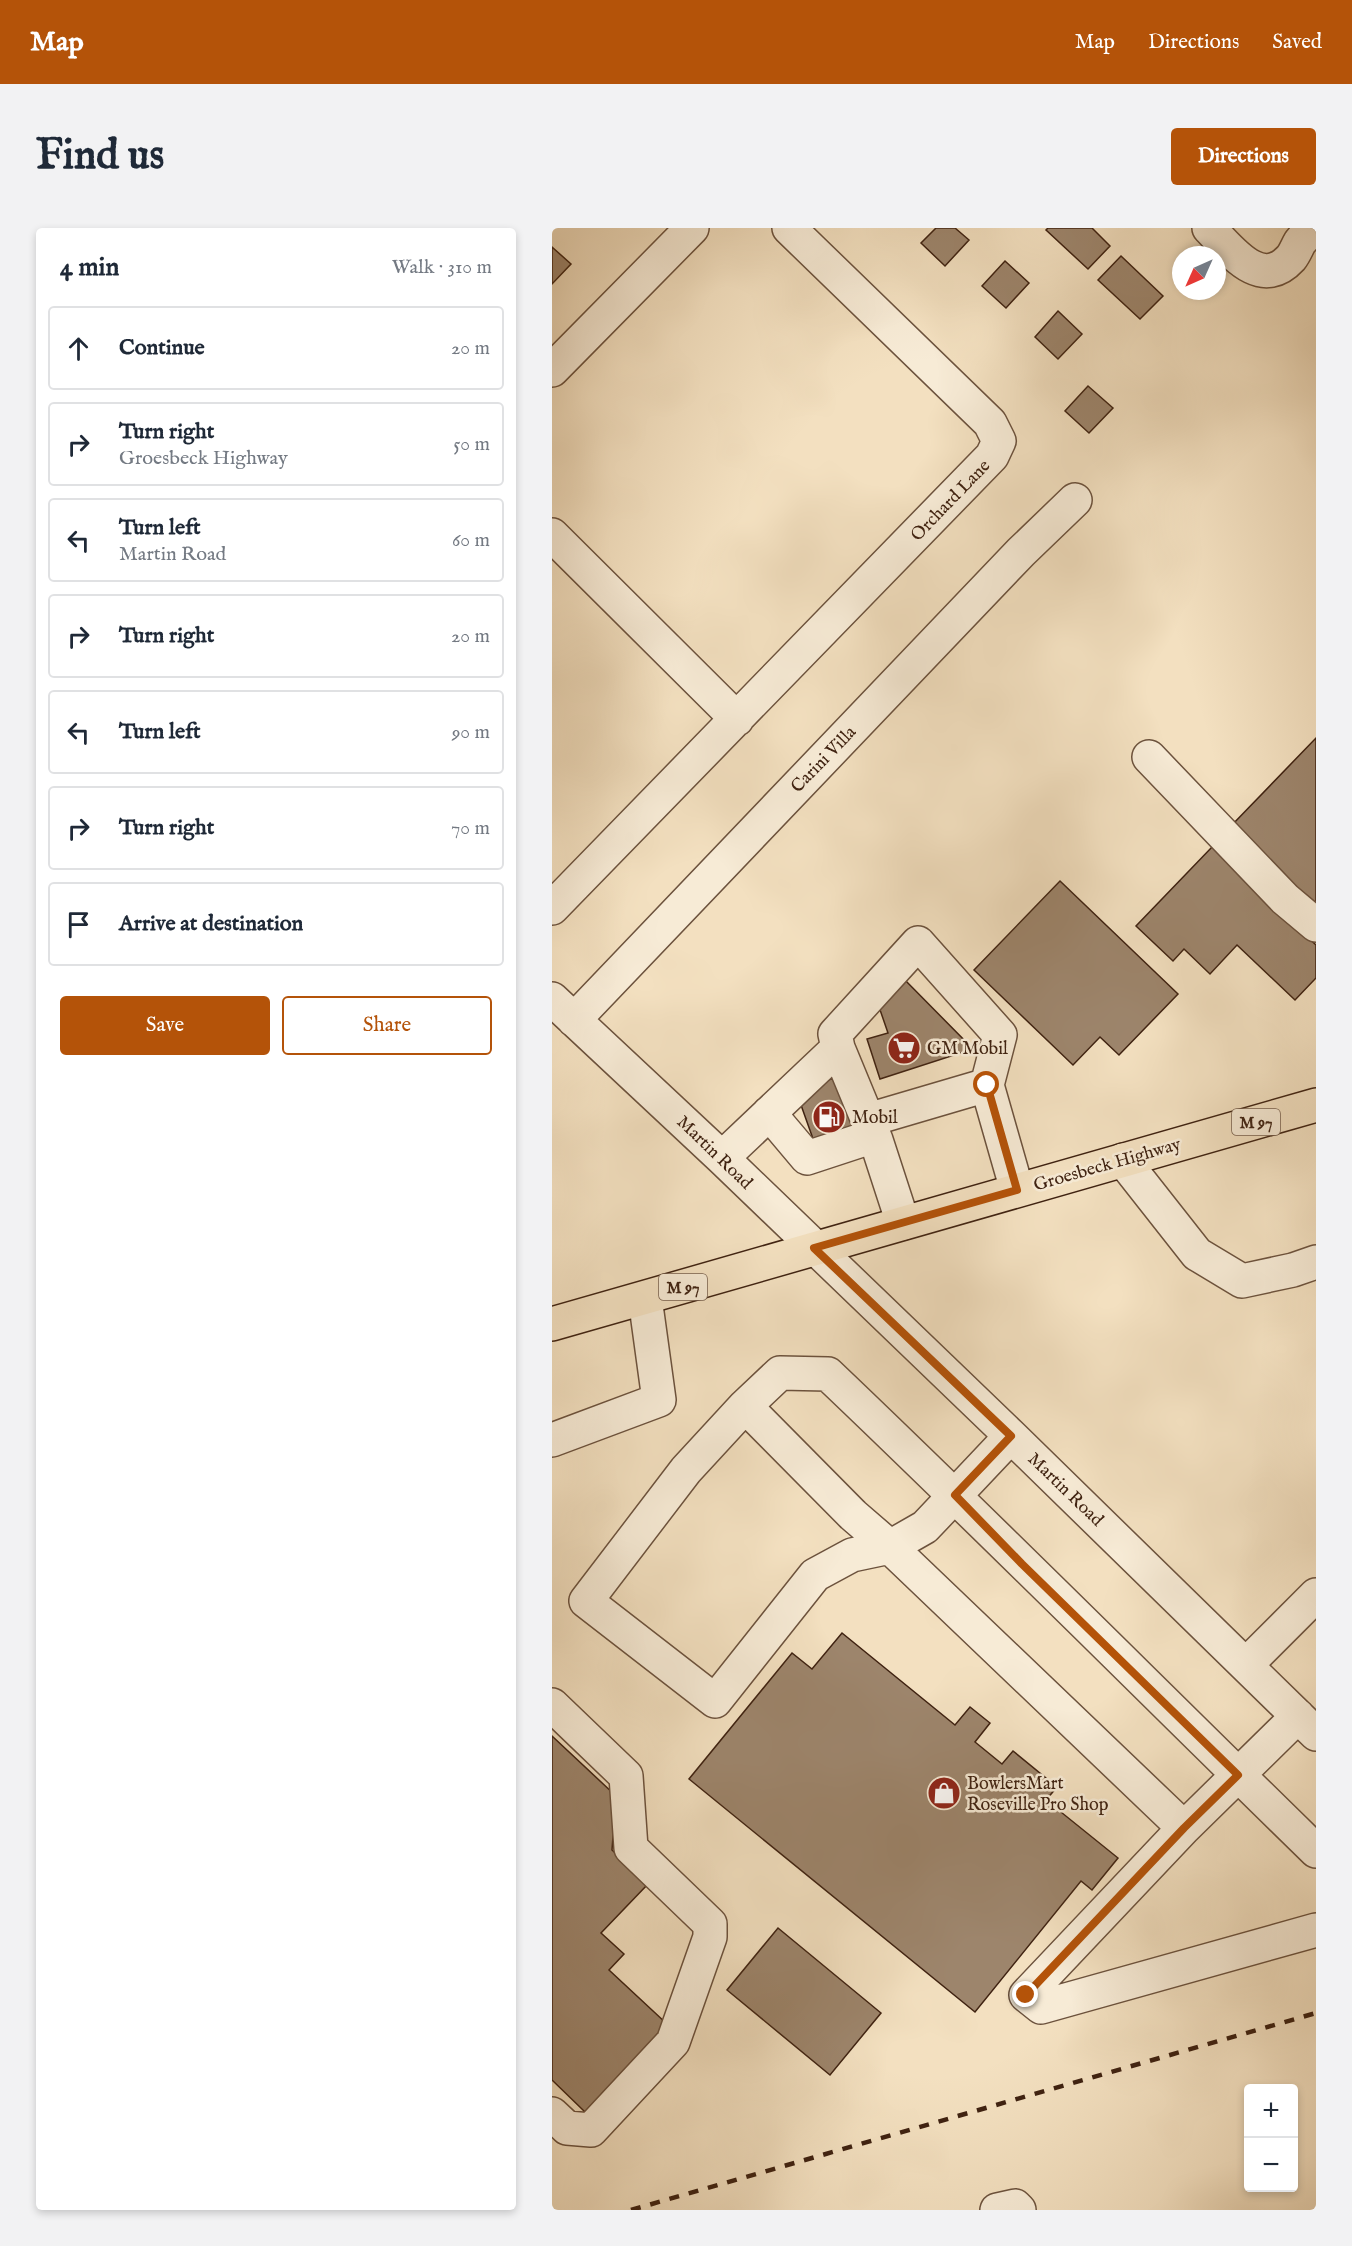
<!DOCTYPE html>
<html lang="en">
<head>
<meta charset="utf-8">
<style>
	:root { --surface:#fff; --page:#f2f2f3; --text:#1f2937; --muted:#747a83; --line:#e0e1e3; --accent:#b45309 }
	body { margin:0; font-family:"IM FELL English",serif; background:var(--page); color:var(--text) }
	.controls { position:absolute; right:18px; bottom:18px; display:grid; overflow:hidden; border-radius:6px; box-shadow:0 3px 9px #0003 }
	.controls button { width:54px; height:54px; display:grid; place-items:center; padding:0; border:0; border-bottom:2px solid var(--line); background:var(--surface); color:var(--text); font:30px sans-serif }
	.compass { position:absolute; left:620px; top:18px; width:54px; height:54px; border-radius:50%; background:var(--surface); box-shadow:0 3px 9px #0003; rotate:225deg }
	.stop { position:absolute; width:18px; height:18px; margin:-14px; border:4px solid #b45309; border-radius:50%; background:#fff }
	.stop.end { background:#b45309; border-color:#fff; box-shadow:0 2px 6px #0008 }
	.list { margin:0; padding:0; list-style:none }
	h2 { display:flex; justify-content:space-between; align-items:center; height:78px; margin:0; padding:0 24px; font-size:26px }
	h2 small { font-size:20px; font-weight:400; color:var(--muted) }
	.list li { display:grid; grid-template-columns:39px 1fr auto; gap:18px; align-items:center; box-sizing:border-box; height:84px; margin:0 12px 12px; padding:0 12px; border:2px solid var(--line); border-radius:6px }
	.list b { display:block; font-size:22px; white-space:nowrap }
	.list p { margin:0; font-size:20px; white-space:nowrap; color:var(--muted) }
	.list em { font-size:20px; font-style:normal; color:var(--muted) }
	.actions { display:flex; gap:12px; padding:18px 24px }
	.actions a { flex:1; padding:14px 0; border:2px solid var(--accent); border-radius:6px; text-align:center; font-size:21px; color:var(--accent) }
	.actions .main { background:var(--accent); color:#fff }
	.icon { flex:none; width:33px; height:33px; fill:none; stroke:currentColor; stroke-width:2; stroke-linecap:round; stroke-linejoin:round }
	.map { position:relative; flex:none; width:764px; height:1982px; overflow:hidden; border-radius:6px }
	header { display:flex; align-items:center; gap:36px; box-sizing:border-box; height:84px; padding:0 30px; background:var(--accent); color:#fff }
	header strong { font-size:28px }
	nav { display:flex; gap:33px; margin-inline-start:auto; font-size:21px }
	.intro { display:flex; align-items:center; justify-content:space-between; box-sizing:border-box; height:144px; padding:0 36px }
	h1 { margin:0; font-size:42px }
	.button { padding:15px 27px; border-radius:6px; background:var(--accent); color:#fff; font-size:21px; font-weight:700 }
	main { display:flex; gap:36px; padding:0 36px }
	aside { flex:1; background:var(--surface); border-radius:6px; box-shadow:0 3px 9px #0003 }
	.map>svg:first-child { display:block }
</style>
</head>
<body>
<header>
<strong>Map</strong>
<nav><a>Map</a><a>Directions</a><a>Saved</a></nav>
</header>
<div class="intro"><h1>Find us</h1><a class="button">Directions</a></div>
<main>
<aside>
<h2>4 min<small>Walk · 310 m</small></h2>
<ul class="list">
<li><svg class="icon" aria-label="ahead" viewBox="0 0 24 24"><path d="M12 20V5M6 11l6-6 6 6"/></svg><div><b>Continue</b></div><em>20 m</em></li>
<li><svg class="icon" aria-label="right" viewBox="0 0 24 24"><path d="M7 20v-9h11M14 6l5 5-5 5"/></svg><div><b>Turn right</b><p>Groesbeck Highway</p></div><em>50 m</em></li>
<li><svg class="icon" aria-label="left" viewBox="0 0 24 24"><path d="M17 20v-9H6M10 6l-5 5 5 5"/></svg><div><b>Turn left</b><p>Martin Road</p></div><em>60 m</em></li>
<li><svg class="icon" aria-label="right" viewBox="0 0 24 24"><path d="M7 20v-9h11M14 6l5 5-5 5"/></svg><div><b>Turn right</b></div><em>20 m</em></li>
<li><svg class="icon" aria-label="left" viewBox="0 0 24 24"><path d="M17 20v-9H6M10 6l-5 5 5 5"/></svg><div><b>Turn left</b></div><em>90 m</em></li>
<li><svg class="icon" aria-label="right" viewBox="0 0 24 24"><path d="M7 20v-9h11M14 6l5 5-5 5"/></svg><div><b>Turn right</b></div><em>70 m</em></li>
<li><svg class="icon" aria-label="arrive" viewBox="0 0 24 24"><path d="M6 21V4h12l-3 4 3 4H6"/></svg><div><b>Arrive at destination</b></div></li>
</ul>
<div class="actions"><a class="main">Save</a><a>Share</a></div>
</aside>
<div class="map">
<svg width="764" height="1982" viewBox="0 0 764 1982">
	<rect width="100%" height="100%" fill="#f3e0c0"/>
	<filter id="stains"><feTurbulence type="fractalNoise" baseFrequency=".00333" numOctaves="4"/><feColorMatrix values="0 0 0 0 .2 0 0 0 0 .09 0 0 0 0 .02 0 0 0 .5 -.17"/></filter>
	<radialGradient id="worn" r=".72"><stop offset=".6" stop-color="#630" stop-opacity="0"/><stop offset="1" stop-color="#630" stop-opacity=".3"/></radialGradient>
	<path fill="#9d856c" stroke="#3f2211" stroke-width="1.5" d="M384 0H403L417 12 393 38 369 15Z
		M496 0H540L558 18 536 41 494 2Z
		M0 19 19 36 0 56Z
		M569 28 611 68 588 91 546 52Z
		M453 33 477 55 454 80 430 58Z
		M506 83 530 106 506 131 483 109Z
		M536 158 561 180 537 205 513 183Z
		M764 510V681L679 598Z
		M660 619 764 717V750L743 772 685 717 658 746 632 721 621 733 584 698Z
		M508 653 626 766 567 827 548 809 521 837 422 742Z
		M350 749 421 821 328 851 315 811 336 805 325 773Z
		M288 848 309 907 265 922 244 863Z
		M290 1405 403 1497 418 1479 438 1495 423 1514 450 1536 461 1523 505 1559 494 1572 566 1630 540 1662 529 1653 423 1784 137 1551 240 1425 260 1441Z
		M0 1508 64 1568 60 1622 96 1656 49 1705 72 1726 57 1742 115 1796 33 1884 0 1852Z
		M226 1700 329 1785 278 1847 175 1762Z"/>
	<g fill="none" stroke-linecap="round" stroke-linejoin="round">
		<g stroke="#6c523d" stroke-width="36">
			<path id="minor" d="M657 0C678 21 708 64 739 30 743 25 745 19 748 14 752 9 757 4 761 0
				M0 142 140 0
				M0 307 185 491
				M597 529 733 671 764 697
				M0 680 440 228 447 213 438 195 237 0
				M0 771 170 930 459 1208 764 1506
				M22 792 469 324 523 272
				M286 820 283 806 366 715 448 807 435 857
				M217 885 255 930 322 908
				M316 892 435 857 465 962
				M170 930 286 820 324 912 351 995
				M571 932 645 1026 690 1053 741 1042 764 1034
				M193 1178 228 1145 276 1146C441 1303 601 1464 764 1623
				M459 1208 373 1299 338 1319 300 1327 263 1347 163 1473 34 1373 134 1242 193 1178 301 1287 338 1319 632 1600 746 1488
				M0 1212 107 1172 93 1070
				M694 1437 764 1367
				M0 1477 74 1548 79 1620 158 1696V1709L121 1814 39 1902 15 1900 0 1886
				M632 1600 474 1767 489 1779 764 1702
				M445 1982 463 1978 467 1982"/>
		</g>
		<g stroke="#3f2211" stroke-width="36">
			<path id="major" d="M0 1096 764 877"/>
		</g>
		<use href="#minor" stroke="#f7ebd6" stroke-width="33"/>
		<use href="#major" stroke="#f3e0c0" stroke-width="33"/>
		<path stroke="#3f2211" stroke-width="4.5" stroke-dasharray="10 10" stroke-linecap="butt" d="M79 1982 764 1785"/>
	</g>
	<g fill="none" stroke-linecap="round" stroke-linejoin="round">
		<path stroke="#b45309" stroke-width="8" d="M435 857 465 962 262 1020 459 1208 403 1267 470 1336 686 1547 632 1600 474 1767"/>
	</g>
	<defs>
		<g id="supermarket-disc" transform="scale(1.725)"><circle r="9.5" fill="#8f2418" stroke="#f7ebd6"/><path d="M-6-5.5h2.5l.6 2H6L4.5 2H-2.5L-4.4-4H-6ZM-1.5 3.2a1.3 1.3 0 1 0 .1 0ZM3 3.2a1.3 1.3 0 1 0 .1 0Z" fill="#fff"/></g>
		<g id="fuel-disc" transform="scale(1.725)"><circle r="9.5" fill="#8f2418" stroke="#f7ebd6"/><path d="M-5.5-6h7V0h2V4h1.3V-2.5L3-4.5l.8-.8L6-3V5H2.5V1h-1V6h-7ZM-4.2-4.7v3.2H.2V-4.7Z" fill="#fff"/></g>
		<g id="shop-disc" transform="scale(1.725)"><circle r="9.5" fill="#8f2418" stroke="#f7ebd6"/><path d="M-5-2.5h2.3a2.7 3.5 0 0 1 5.4 0H5L5.5 6h-11ZM-1.5-2.5h3a1.5 2.3 0 0 0-3 0Z" fill="#fff"/></g>
	</defs>
	<g fill-rule="evenodd">
		<use href="#supermarket-disc" x="352" y="820"/>
		<use href="#fuel-disc" x="277" y="889"/>
		<use href="#shop-disc" x="392" y="1565"/>
	</g>
	<g text-anchor="middle" stroke-width="5" stroke-linejoin="round" paint-order="stroke">
		<g fill="#f7ebd6" stroke="#765e4c" stroke-width="1.5">
			<rect x="680" y="881" width="48" height="26" rx="4.5"/>
			<rect x="107" y="1046" width="48" height="26" rx="4.5"/>
		</g>
		<g font-size="16" font-weight="bold" fill="#3f2211">
			<text x="704" y="900">M 97</text>
			<text x="131" y="1065">M 97</text>
		</g>
		<g font-size="18" fill="#3f2211" stroke="#f7ebd6">
			<text transform="translate(398 272) rotate(-46)" y="6">Orchard Lane</text>
			<text transform="translate(271 531) rotate(-46)" y="6">Carini Villa</text>
			<text transform="translate(163 924) rotate(44)" y="6">Martin Road</text>
			<text transform="translate(555 936) rotate(-16)" y="6">Groesbeck Highway</text>
			<text transform="translate(514 1261) rotate(44)" y="6">Martin Road</text>
		</g>
		<g font-size="18" fill="#3f2211" stroke="#f7ebd6" text-anchor="start">
			<text x="375" y="826">GM Mobil</text>
			<text x="300" y="895">Mobil</text>
			<text x="415" y="1561">BowlersMart<tspan x="415" dy="21">Roseville Pro Shop</tspan></text>
		</g>
	</g>
	<rect width="100%" height="100%" filter="url(#stains)"/>
	<rect width="100%" height="100%" fill="url(#worn)"/>
</svg>
<div class="controls">
<button>+</button>
<button>−</button>
</div>
<svg class="compass" viewBox="-18 -18 36 36"><path d="M0-13l5 13h-10z" fill="#e53935"/><path d="M0 13l5-13h-10z" fill="#747a83"/></svg>
<div class="stop" style="left:435px;top:857px"></div>
<div class="stop end" style="left:474px;top:1767px"></div>
</div>
</main>
</body>
</html>
